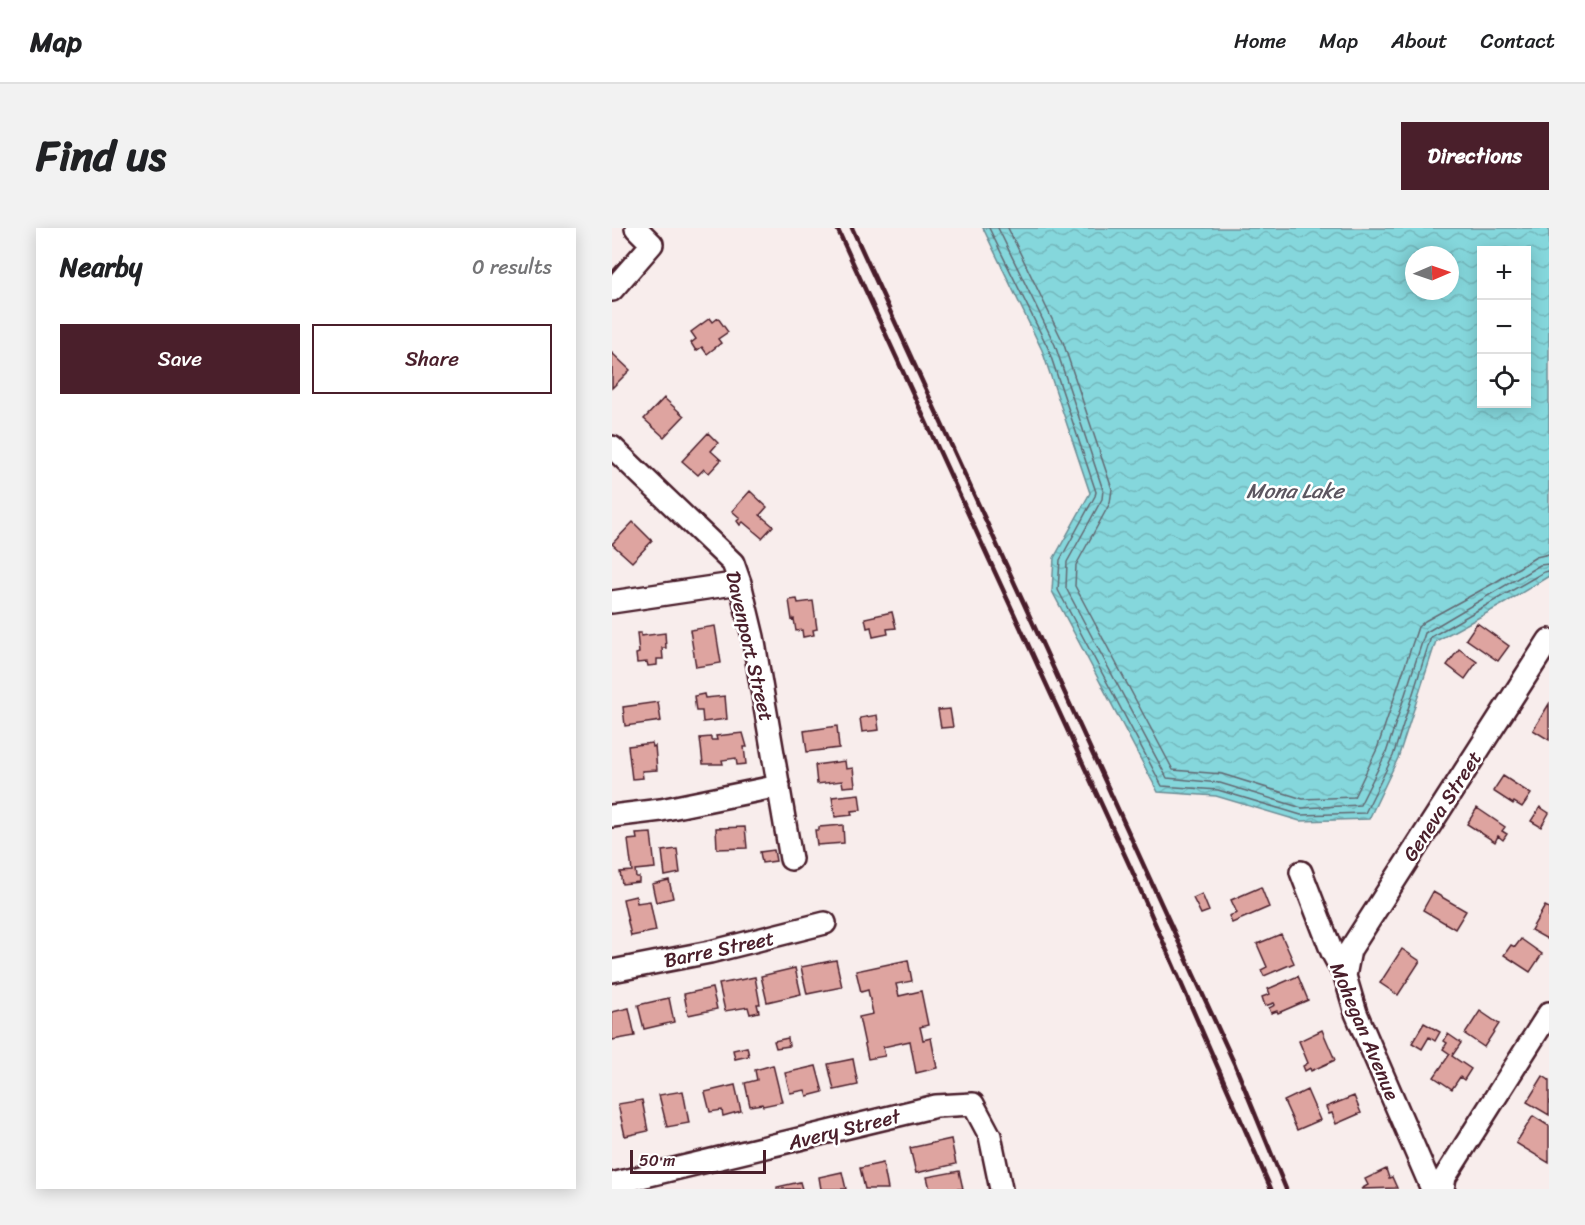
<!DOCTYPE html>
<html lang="en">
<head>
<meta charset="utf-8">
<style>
	:root { --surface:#fff; --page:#f2f2f2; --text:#202124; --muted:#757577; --line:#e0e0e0; --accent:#4a1f2b }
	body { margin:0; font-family:Sriracha,sans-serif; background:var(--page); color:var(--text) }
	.controls { position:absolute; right:18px; top:18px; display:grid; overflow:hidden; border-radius:0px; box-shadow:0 3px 15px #0003 }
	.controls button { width:54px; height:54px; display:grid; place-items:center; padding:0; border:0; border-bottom:2px solid var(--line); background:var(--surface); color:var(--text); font:30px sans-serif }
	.compass { position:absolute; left:793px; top:18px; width:54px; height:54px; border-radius:50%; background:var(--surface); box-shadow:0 3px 15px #0003; rotate:88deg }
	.scale { position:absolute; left:18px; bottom:15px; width:136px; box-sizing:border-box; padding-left:6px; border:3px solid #4a1f2b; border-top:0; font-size:16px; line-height:21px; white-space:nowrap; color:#4a1f2b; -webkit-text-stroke:4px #fff; paint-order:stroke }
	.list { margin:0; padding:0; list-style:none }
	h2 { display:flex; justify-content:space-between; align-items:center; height:78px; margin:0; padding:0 24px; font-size:26px }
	h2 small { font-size:20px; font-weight:400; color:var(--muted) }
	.actions { display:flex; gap:12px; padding:18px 24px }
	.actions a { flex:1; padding:14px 0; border:2px solid var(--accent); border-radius:0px; text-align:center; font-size:21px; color:var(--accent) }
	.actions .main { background:var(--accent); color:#fff }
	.icon { flex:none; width:33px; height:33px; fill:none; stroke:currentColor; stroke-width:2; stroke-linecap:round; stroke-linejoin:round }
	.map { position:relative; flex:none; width:937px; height:961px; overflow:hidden; border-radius:0px }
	header { display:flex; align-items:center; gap:36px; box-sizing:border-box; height:84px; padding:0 30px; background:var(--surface); border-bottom:2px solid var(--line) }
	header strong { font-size:28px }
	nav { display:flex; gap:33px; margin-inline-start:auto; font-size:21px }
	.intro { display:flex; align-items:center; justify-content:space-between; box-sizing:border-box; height:144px; padding:0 36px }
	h1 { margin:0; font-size:42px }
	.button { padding:15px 27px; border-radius:0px; background:var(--accent); color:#fff; font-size:21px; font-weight:700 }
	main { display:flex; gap:36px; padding:0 36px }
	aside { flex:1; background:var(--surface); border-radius:0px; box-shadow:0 3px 15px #0003 }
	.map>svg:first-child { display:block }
</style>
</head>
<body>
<header>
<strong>Map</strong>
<nav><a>Home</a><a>Map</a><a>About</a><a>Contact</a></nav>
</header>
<div class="intro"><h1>Find us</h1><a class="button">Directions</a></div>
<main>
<aside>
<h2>Nearby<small>0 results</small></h2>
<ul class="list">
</ul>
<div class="actions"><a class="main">Save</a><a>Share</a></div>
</aside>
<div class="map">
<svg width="937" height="961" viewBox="0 0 937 961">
	<defs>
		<pattern id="water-waves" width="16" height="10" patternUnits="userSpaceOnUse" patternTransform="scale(1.5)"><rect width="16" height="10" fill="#85d7dc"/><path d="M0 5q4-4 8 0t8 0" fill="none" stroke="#74b8bd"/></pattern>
	</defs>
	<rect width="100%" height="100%" fill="#f8edec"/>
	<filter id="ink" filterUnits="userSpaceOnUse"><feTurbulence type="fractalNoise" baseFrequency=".0167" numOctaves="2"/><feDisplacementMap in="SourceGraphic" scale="12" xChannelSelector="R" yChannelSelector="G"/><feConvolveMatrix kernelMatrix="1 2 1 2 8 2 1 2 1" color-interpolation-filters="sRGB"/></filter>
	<g filter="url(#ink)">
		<path fill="url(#water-waves)" stroke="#6d8d95" stroke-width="1.5" fill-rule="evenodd" d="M371 0H937V348L893 375 824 413 786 530 757 591 688 593 604 568 546 564 440 363 442 330 478 265 430 122ZM870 22H915V176H870ZM802 27H838V63H802Z"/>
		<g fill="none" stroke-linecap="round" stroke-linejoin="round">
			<path stroke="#626972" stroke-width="1.5" d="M377 0 436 120 484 264 483 268 448 332 446 362 550 558 606 562 689 587 753 585 781 528 819 409 932 344 937 343
				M386 0 443 117 491 262 490 271 455 334 454 360 555 550 608 555 690 580 748 577 774 525 813 405 928 337 937 336
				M396 0 451 114 500 261 498 275 464 337 463 358 561 542 610 546 691 571 742 569 765 521 806 399 813 393 882 355 924 329 937 326"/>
		</g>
		<path fill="#dea4a0" stroke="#4a1f2b" stroke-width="1.5" d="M98 90 101 94 106 90 116 104 106 111 109 115 95 126 90 119 84 123 79 115 84 111 79 104Z
			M0 125 18 142 0 160Z
			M52 170 72 188 52 209 32 191Z
			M96 205 106 215 99 223 109 232 97 245 92 241 86 247 70 233Z
			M138 263 155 279 148 287 161 298 150 310 131 294 128 297 125 293 128 290 120 283Z
			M21 294 40 313 20 334 0 316Z
			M185 371 186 375 201 373 205 401 201 402 202 407 191 409 190 402 184 403 182 391 180 392 177 372Z
			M280 384 284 400 275 401 276 406 261 409 259 399 255 400 253 390Z
			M865 395 897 418 886 433 854 411Z
			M103 398 109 435 84 439 78 402Z
			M25 405H29V408L53 405 54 420H50L51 431H45V437L36 438 35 434 25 435 24 426 27 425Z
			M847 421 865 434 853 451 835 437Z
			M92 466 93 470 113 468 115 491 91 494 90 483H84L82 468Z
			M46 474 49 493 13 498 11 479Z
			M937 476V512L921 502Z
			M338 481 341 499 329 500 326 482Z
			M265 487 267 502 250 504 248 490Z
			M225 498 227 520 195 524 192 503Z
			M131 505 135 519H132L134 536 125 537 124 530 110 532 111 536H91L88 510 99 509V512H105L104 508Z
			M40 515 41 519 43 518 45 542 30 543 31 550 20 551 16 518Z
			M233 533 234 541 241 540 243 558 231 559 230 553 205 556 203 537Z
			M891 548 919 566 910 579 902 574 901 576 881 563Z
			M247 566 249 582 239 583 240 587 223 589 220 569Z
			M928 579 937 585 929 599 919 593Z
			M865 580 893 599 890 603 895 606 891 612 886 608 883 614 855 596Z
			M231 597 232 615 205 617 203 602H207V599Z
			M133 599 135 620 105 621 104 600Z
			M39 605 43 640 23 642 24 649H27V654L10 656 8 644 20 643 16 612 25 611 24 606Z
			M65 621 68 645 53 648 50 623Z
			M162 622 164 633 150 635 148 624Z
			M57 652 61 670 44 674 40 656Z
			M649 659 657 679 620 695 617 688 625 685 619 672Z
			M821 664 854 683 843 701 811 682Z
			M590 666 597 683 589 686 581 670Z
			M24 668 25 675 38 673 44 703 19 708 11 671Z
			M933 678 937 680V712L919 702Z
			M669 706 682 735 652 748 649 742 655 739 645 716Z
			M909 711 930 726 918 744 892 727 899 717 903 719Z
			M790 721 808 733 786 767 768 755Z
			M224 732 230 759 195 766 189 739Z
			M296 732 300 753 284 756 287 768 309 763 316 797 308 799 311 812 319 810 325 840 304 845 298 813 271 819 273 828 256 831 247 789 261 786 256 762 249 764 244 743Z
			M183 740 189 766 155 774 149 748Z
			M686 748 696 772 666 785 665 783 659 785 657 780 663 777 662 775 653 778 650 769 658 766 656 761Z
			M143 749 148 776H145L147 784 138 786 136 779 113 783 107 756Z
			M100 760 105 781 76 787 72 766Z
			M57 770 62 794 32 801 26 777Z
			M17 780 23 808 0 812V784Z
			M868 783 887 796 872 819 853 806Z
			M812 795 828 804 823 813 817 809 810 821 800 815Z
			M710 802 723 832 699 843 698 840 693 843 691 838 696 835 687 813Z
			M836 806 849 815 840 828 859 841 852 852 848 849 840 861 822 849 838 826 831 821 835 815 832 813Z
			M176 810 177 818 164 820 162 813Z
			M135 819 137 828 123 831 121 822Z
			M241 831 246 857 222 862 216 836Z
			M161 837 170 874 151 878 150 876 138 878 133 855 145 852 143 842Z
			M204 838 211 864 195 868 193 862 178 865 173 845Z
			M931 848 937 852V887L915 874Z
			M123 857 129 883 111 888 110 882 98 884 93 864Z
			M695 862 708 892 685 902 672 873Z
			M71 863 77 895 55 899 47 867Z
			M742 868 749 885 724 896 720 885 717 886 714 879Z
			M30 872 36 903 13 908 6 876Z
			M921 888 937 898V935L904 915Z
			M339 911 344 936 304 945 298 920Z
			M271 935 276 961H253L248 940Z
			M774 941 777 950 780 949 785 960 749 961 756 957 753 951Z
			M347 943 351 961H318L315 949Z
			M230 944 234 961H209L207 949Z
			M188 954 190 961H165V959Z"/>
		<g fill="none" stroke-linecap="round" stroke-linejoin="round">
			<g stroke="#4a1f2b" stroke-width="26">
				<path id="street" d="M0 62 40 16 24 0
					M0 219 121 335 128 355 141 409 179 631
					M0 374 128 355
					M0 588 49 582 167 558
					M689 644 720 724 733 748 744 785 820 961
					M0 743 98 724 213 695
					M733 748 738 722 937 412
					M0 956 324 878 361 876 378 908 389 961
					M831 961 833 949 937 785"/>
			</g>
			<use href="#street" stroke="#fff" stroke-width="21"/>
			<path stroke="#4a1f2b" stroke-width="4.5" d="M225 0 521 645 659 961
				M240 0 623 837 674 961"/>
		</g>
	</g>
	<g text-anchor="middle" stroke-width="5" stroke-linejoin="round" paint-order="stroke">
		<g font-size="20" fill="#4a1f2b" stroke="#fff">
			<text transform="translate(138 418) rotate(77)" y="7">Davenport Street</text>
			<text transform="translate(830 578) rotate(-57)" y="7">Geneva Street</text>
			<text transform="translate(107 721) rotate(-12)" y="7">Barre Street</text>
			<text transform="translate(753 803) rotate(67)" y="7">Mohegan Avenue</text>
			<text transform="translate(232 901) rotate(-14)" y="7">Avery Street</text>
		</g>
		<g font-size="21" font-style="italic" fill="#5c5660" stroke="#fff">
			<text x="683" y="270">Mona Lake</text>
		</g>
	</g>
</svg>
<div class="controls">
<button>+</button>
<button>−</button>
<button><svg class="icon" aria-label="locate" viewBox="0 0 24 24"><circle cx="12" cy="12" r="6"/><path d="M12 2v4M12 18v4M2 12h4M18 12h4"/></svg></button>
</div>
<svg class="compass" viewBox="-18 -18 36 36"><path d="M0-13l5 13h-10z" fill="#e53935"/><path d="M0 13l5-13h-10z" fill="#757577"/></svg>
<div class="scale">50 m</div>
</div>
</main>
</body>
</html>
